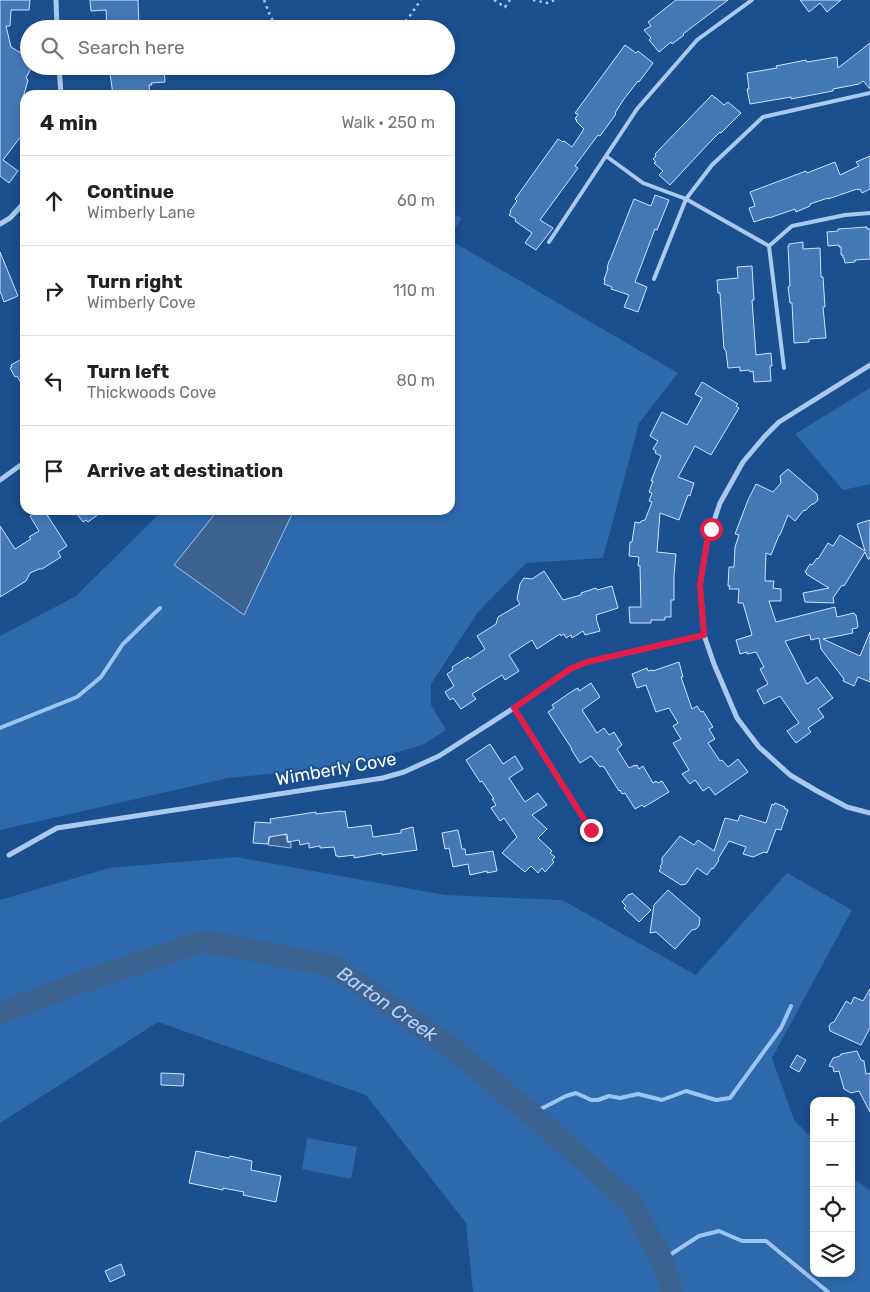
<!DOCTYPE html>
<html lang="en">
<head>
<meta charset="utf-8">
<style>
	:root { --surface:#fff; --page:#f6f6f6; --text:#202124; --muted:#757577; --line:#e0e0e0 }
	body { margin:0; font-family:Rubik,sans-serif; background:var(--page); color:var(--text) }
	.controls { position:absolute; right:15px; bottom:15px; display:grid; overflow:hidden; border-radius:10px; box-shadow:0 2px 8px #0003 }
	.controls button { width:45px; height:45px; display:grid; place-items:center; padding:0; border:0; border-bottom:1px solid var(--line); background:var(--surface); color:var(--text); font:25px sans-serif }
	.stop { position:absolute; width:15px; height:15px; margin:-11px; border:4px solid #e11d48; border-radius:50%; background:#fff }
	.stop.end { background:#e11d48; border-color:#fff; box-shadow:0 1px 5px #0008 }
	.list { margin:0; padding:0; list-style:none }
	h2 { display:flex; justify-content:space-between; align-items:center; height:65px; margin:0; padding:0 20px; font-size:21px }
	h2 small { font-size:16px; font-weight:400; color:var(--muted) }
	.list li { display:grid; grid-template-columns:32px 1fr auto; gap:15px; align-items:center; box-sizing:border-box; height:90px; padding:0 20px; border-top:1px solid var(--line) }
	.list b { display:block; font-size:19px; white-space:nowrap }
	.list p { margin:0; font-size:16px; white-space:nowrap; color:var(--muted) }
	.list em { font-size:16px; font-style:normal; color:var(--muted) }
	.icon { flex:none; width:28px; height:28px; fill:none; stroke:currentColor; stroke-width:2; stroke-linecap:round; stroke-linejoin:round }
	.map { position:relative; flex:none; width:870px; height:1292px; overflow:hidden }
	.search { position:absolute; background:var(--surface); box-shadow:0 2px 8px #0003; left:20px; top:20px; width:435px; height:55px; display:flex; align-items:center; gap:12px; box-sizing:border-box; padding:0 18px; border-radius:28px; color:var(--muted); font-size:19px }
	.panel { position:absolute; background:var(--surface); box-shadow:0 2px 8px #0003; left:20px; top:90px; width:435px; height:425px; border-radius:15px }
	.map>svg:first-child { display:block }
</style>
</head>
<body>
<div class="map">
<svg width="870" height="1292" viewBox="0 0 870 1292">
	<rect width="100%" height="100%" fill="#1b4f8f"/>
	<path fill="#2e69ad" d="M450 212 462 218 450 235Z
		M450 240 678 373 639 423 603 558 526 563 478 612 431 684V705L446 730 422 745 349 766 228 778 0 830V636L76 596 163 510H450Z
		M870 388V484L843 490 795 434Z
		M236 857 445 895 562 900 696 975 787 873 852 910 772 1058 794 1120 814 1140V1273H851V1177L870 1190V1292H473L466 1223 366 1095 158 1022 0 1123V900L109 868Z
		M307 1138 357 1147 351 1179 302 1169Z"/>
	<path fill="#3c6290" stroke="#9cc4f0" d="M218 510H294L244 615 174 565Z
		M279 834 286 835 287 842 291 843V848L268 845 270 837Z"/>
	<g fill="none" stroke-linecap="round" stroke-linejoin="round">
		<path stroke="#9cc4f0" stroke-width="4" d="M0 728 77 697 101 677 123 644 160 608
			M531 1114 566 1096 576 1093 591 1100H598L609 1096 620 1098 638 1094 662 1100 686 1091 716 1100 730 1098 781 1028 791 1006
			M662 1260 699 1236 719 1231 742 1241H766L828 1292"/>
		<path stroke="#3c6290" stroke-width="22" id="s1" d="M0 1013 70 986 204 941 333 966 451 1047 549 1129 633 1205 662 1260 672 1292"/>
	</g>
	<path fill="#4478b7" stroke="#cfe3fa" d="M0 0H30L29 10H11L10 26H6L11 47 29 58V66H32L26 78 28 80 21 105V106L25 107V131L3 160 18 171 9 183 0 176Z
		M90 0H138L139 28 107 29 106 10 91 11Z
		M676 0H728L683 34 684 35 672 44 671 42 659 52 649 40 651 38 644 30 651 26 648 22Z
		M800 0H841L827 12 820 3 809 12Z
		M870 43V89L863 81 859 84 833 89V91L791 99V97L750 104 747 89H749L747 73 777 68 776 66 806 60 807 62 837 57 838 68Z
		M625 45 636 53 638 51 653 63 639 82 638 81 624 99 615 113 616 114 600 136 598 135 575 166 578 168 540 220 553 228 536 250 525 243 532 233 515 221 516 219 509 215 511 212 510 211 517 201 515 199 558 139 563 142 564 141 572 147 584 129 576 121 577 120 575 119 578 114 575 113Z
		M109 66H164L165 82 151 83 152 85H149L150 95H113Z
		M712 95 715 98V97L724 105 728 102 741 113 721 133 720 132 709 143 670 185 659 175 663 171 654 163 656 162 653 159 656 156 655 154Z
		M870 156V189L862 193 860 189 858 190 857 189 828 199V198L810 204V206L796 212 795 209 769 218V217L754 222 749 208 755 206 750 192 806 171 807 173 835 162 840 175 859 166 856 162Z
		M655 195 669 200 657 230 655 229 635 282 647 287 638 312 624 307 629 295 611 289 612 287 604 284 605 280H604L608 268H607L609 261 610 260 634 199 651 206Z
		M867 227V229H870V259L855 260V262L845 263 844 258H843V255H841V247H839V245L828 246 827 232 838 231V229Z
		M803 242V249L820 248 821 277H823L825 307H823L826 338 809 339V342L794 343 792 303H790L788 287 790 286 788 246H789V244Z
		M0 252 18 296 4 302 0 291Z
		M752 266 754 300H752L756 355 771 353 772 366H770L771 381 754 382 753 371 750 372 749 370 740 371V367L728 368 726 351 724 349 720 293H718L717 280 738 278 737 267Z
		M25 357V390L17 376 15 377 10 368 12 367 11 365Z
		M702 382 738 404 736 406 739 408 711 455 695 446 678 477 694 483 690 496 688 495 679 520 660 513 657 552 676 554 674 576V600H671V617H665V620H651V623H630L629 607H641L640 566H638L639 557 629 556 630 542H632L635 522 640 523 641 521 645 520 652 502 649 501 652 493 649 492 653 481H651L661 456 655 453 656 451 653 449 658 441 650 436 662 412 687 425 702 398 695 394Z
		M788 469 817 494 818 500 814 504H812L805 511 804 510 795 521 788 515 780 535H779L771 555 766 553 765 581H774L773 588 781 589V601H769L776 622 835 607 837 617 854 613 855 615H856L858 626 857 628 852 629 853 633 823 639 860 656 870 632V682L858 677 854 686 843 681 844 679 821 649 819 638 811 640 810 635H808L785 641 807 684 817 677 833 698 818 709 824 717 808 728 811 732 796 743 787 731 799 723 780 696 764 704 757 690 768 684 760 669 764 667 756 652 747 654V652L740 654 736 640 752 635 743 603H738L739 589H729L730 586H728L729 567H734L735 547 739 535 735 534 748 500 756 484 773 492 781 483 780 476Z
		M31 510H44L67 546 58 552 61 557 42 569H39L30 573 26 581 0 597V526L15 549 31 539 29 537 39 531 30 516 33 514Z
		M74 510H104L88 522 86 520 83 522Z
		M870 520V559H868L865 552 844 586 842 585 833 598 834 603 805 602 803 593 829 588 806 574 807 573 805 572 810 564 812 565 817 558 818 559 828 543 833 546 840 535 865 551 857 524Z
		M544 571 563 600 581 595V593L596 588 597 590 612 586 618 608 596 615 597 618H596L600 631 585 635 583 631 572 638 571 635 566 638 564 634 561 636 560 634 537 649 532 640 509 655 519 671 505 680 502 675 472 694 476 699 461 709 453 698 450 700 445 692 454 686 447 674 453 670 452 667 468 657 470 659 485 649 477 636 496 624 498 617 520 604 517 599 520 584 524 578 532 579Z
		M679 662 683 677H681L692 709 697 706 701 712 703 711 713 727 709 729 715 739 708 743 720 761 722 760 728 767 738 759 748 772 715 795 709 787 703 791 695 780 690 784 682 774 689 770 673 743 681 739 673 726 678 723 669 708 656 712 646 685 637 688 632 674 647 668 648 671 653 670V671Z
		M591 683 600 697 582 710 597 733 604 728 609 735 614 732 622 745 617 749 629 768 635 765V766L637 765 639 769 643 766 653 783 656 781 658 783 662 781 669 792 644 807 642 805 635 809 625 793 622 794 620 790 619 791 604 767H603L602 766 600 767 591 756 580 763 571 749H572L548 712 554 708 552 705 574 690 578 688 579 691Z
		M490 744 503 764 515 756 523 769 509 778 525 802 538 793 547 805 532 815 547 829 538 838 552 851 550 853 555 857 552 860 554 862 545 872 542 868 538 873 531 866 525 872 502 853 517 837 504 818 500 821 491 808 496 805 492 799H494L482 781 480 782 466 760Z
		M775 803 785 807 784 808 788 810 781 830 776 829 767 853 764 852 753 857 743 854 746 847 729 841 718 859 719 860 713 869 712 868 707 875 697 868 686 884 681 885 659 871 661 868 660 866 662 864V858L680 836 694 845 698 840 714 851 725 818 738 821 740 815 766 823 772 804 774 805Z
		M341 811V812L345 811 348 828 371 825 373 837 401 833V830L413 827 417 850 382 855V853L354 858V855L338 857V856H336L334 847 320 848V846L309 848V843L300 845 299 840 288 842 287 834 269 837 268 844 253 843 255 822 271 823 270 819 316 812V814Z
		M458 830 462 849H465L466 855 493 851 497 871 487 873V871L470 875 468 864 453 867 449 848 445 849 442 833Z
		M668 890 700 918 699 926 696 929 692 930 675 949 656 932 650 933 654 905Z
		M632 893 651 910 639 922 624 908 626 906 622 902 629 894 630 895Z
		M870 989V1028L861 1045 830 1031 829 1026 831 1023 834 1022 845 1003 846 1001 851 1004 854 997 863 1001Z
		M857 1051 861 1060 864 1061 866 1074 870 1073V1112L859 1091 851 1093 844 1089 839 1071 834 1072 833 1067 829 1066 833 1058 840 1056 841 1054Z
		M797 1055 806 1060 799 1072 790 1067Z
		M161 1073 184 1074 183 1086 161 1085Z
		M196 1151 229 1158 230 1156 252 1161 251 1170 281 1176 276 1202 243 1195 244 1192 223 1188V1190L189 1183Z
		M121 1264 125 1275 110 1282 105 1271Z"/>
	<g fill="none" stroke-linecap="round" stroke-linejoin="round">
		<path stroke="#a9c9ee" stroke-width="2.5" stroke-dasharray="2.5 4" stroke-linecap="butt" d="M264 0C269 11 270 23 282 27 306 24 338 21 361 24 368 25 374 27 381 29
			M494 0 505 7 510 0
			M533 0 547 3 555 0
			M395 29C407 24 413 10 421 0"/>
		<path stroke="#a9c9ee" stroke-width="4" d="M606 156 643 183 686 199 654 279
			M549 242 637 109 697 40 752 0
			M769 246 792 226 845 215 870 213
			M784 368 769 246 686 199 712 165 763 117 870 93"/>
		<path stroke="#a9c9ee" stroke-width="5" d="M56 0 57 29
			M59 66 61 95
			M0 224 10 218 25 202
			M870 365 779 422 765 436 743 462 720 503 707 542 700 585 704 635 714 664 737 718 759 747 790 775 817 791 847 807 870 813
			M0 480 25 462
			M514 708 591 830
			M9 855 57 828 383 778 404 772 439 756 514 708 570 669 587 662 704 635"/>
	</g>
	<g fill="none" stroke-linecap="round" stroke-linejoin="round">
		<path stroke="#e11d48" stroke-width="6" d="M591 830 514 708 570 669 587 662 704 635 700 585 707 542 711 529"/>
	</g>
	<g text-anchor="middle" stroke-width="4" stroke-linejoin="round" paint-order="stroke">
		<g font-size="18" fill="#fff" stroke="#1b4f8f">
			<text transform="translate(336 769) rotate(-10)" y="6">Wimberly Cove</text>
		</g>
		<g font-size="19" font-style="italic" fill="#b5d3f5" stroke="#1b4f8f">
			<text dy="7" stroke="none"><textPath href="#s1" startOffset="414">Barton Creek</textPath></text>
		</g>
	</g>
</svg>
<div class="controls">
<button>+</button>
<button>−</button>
<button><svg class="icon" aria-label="locate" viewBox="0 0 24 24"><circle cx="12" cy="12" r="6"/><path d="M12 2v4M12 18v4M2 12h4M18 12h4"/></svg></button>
<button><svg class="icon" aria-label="layers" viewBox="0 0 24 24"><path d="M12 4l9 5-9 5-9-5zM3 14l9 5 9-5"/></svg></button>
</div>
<div class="stop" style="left:711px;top:529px"></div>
<div class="stop end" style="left:591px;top:830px"></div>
<div class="search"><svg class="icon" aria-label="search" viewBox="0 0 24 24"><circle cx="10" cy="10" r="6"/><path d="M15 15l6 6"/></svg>Search here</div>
<section class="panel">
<h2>4 min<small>Walk · 250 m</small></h2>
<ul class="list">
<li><svg class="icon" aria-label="ahead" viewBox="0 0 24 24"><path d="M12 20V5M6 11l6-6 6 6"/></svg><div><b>Continue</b><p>Wimberly Lane</p></div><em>60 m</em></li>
<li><svg class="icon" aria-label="right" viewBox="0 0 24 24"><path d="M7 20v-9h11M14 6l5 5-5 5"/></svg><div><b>Turn right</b><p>Wimberly Cove</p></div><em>110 m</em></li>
<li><svg class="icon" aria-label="left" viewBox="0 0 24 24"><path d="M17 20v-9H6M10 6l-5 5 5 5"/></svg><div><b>Turn left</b><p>Thickwoods Cove</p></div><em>80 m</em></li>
<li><svg class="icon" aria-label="arrive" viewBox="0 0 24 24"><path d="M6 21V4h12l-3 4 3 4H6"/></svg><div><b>Arrive at destination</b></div></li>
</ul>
</section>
</div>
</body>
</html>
